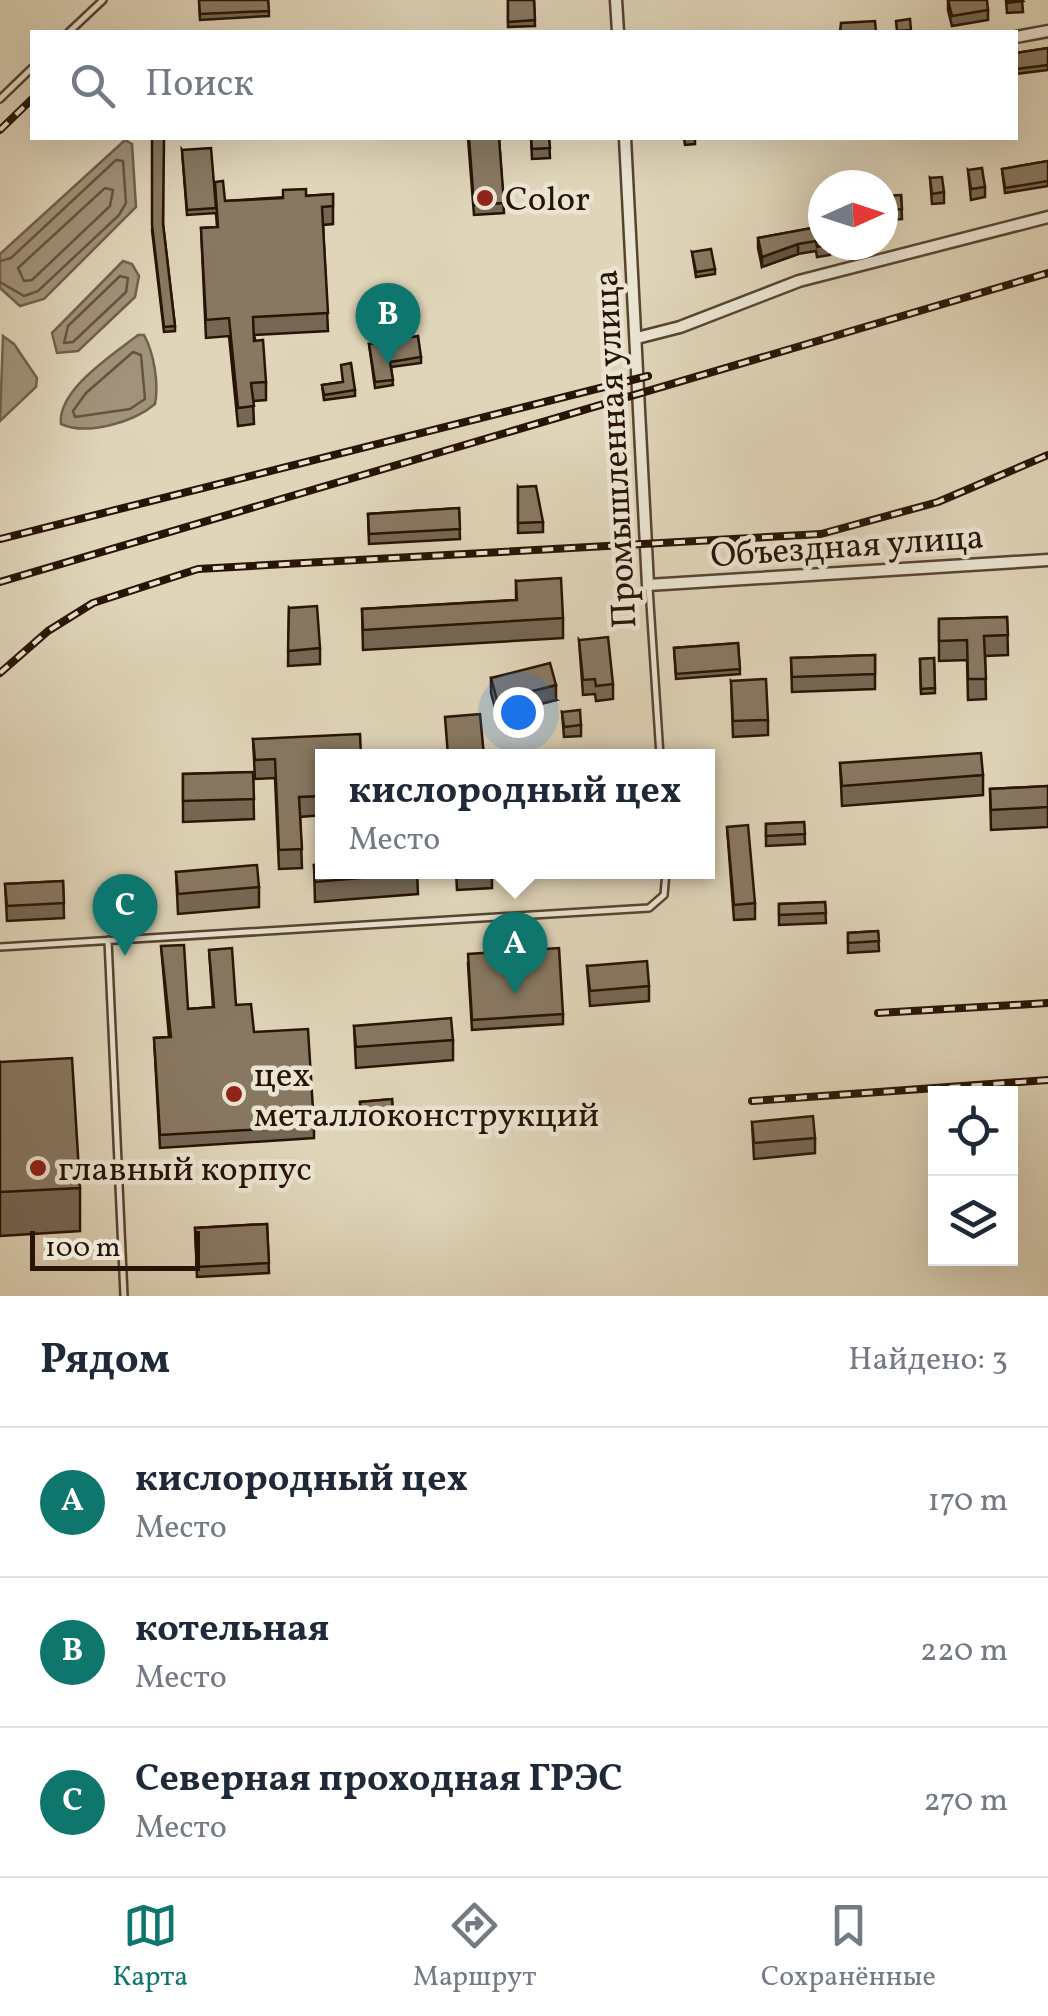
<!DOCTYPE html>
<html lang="ru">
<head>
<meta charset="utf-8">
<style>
	:root { --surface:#fff; --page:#f6f6f7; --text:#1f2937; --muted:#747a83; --line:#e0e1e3; --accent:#0f766e }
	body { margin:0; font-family:Vollkorn,serif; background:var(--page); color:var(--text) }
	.controls { position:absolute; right:30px; bottom:30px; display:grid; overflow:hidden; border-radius:0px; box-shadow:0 10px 40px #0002 }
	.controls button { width:90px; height:90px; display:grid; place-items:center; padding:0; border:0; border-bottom:2px solid var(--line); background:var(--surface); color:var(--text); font:50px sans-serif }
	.compass { position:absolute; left:808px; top:170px; width:90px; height:90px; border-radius:50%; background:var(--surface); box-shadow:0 10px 40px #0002; rotate:87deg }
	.scale { position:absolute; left:30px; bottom:25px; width:170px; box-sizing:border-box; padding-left:10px; border:5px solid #281403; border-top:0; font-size:28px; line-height:35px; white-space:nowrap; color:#281403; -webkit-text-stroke:8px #ebe4d2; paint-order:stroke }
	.you { position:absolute; left:518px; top:712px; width:35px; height:35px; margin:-25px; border:8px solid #fff; border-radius:50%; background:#1a73e8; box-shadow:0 0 0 15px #1a73e833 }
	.badge { display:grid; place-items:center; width:65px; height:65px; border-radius:50%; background:var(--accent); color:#fff; font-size:32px; font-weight:700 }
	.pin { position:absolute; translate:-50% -82px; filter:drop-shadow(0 2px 5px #0008) }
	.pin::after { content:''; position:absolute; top:52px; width:35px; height:30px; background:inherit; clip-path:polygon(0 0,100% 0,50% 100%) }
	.popup { position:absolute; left:315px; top:749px; width:400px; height:130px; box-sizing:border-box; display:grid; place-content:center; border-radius:0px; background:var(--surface); filter:drop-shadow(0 2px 8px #0005); font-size:32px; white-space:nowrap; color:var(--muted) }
	.popup b { font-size:38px; color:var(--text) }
	.popup::after { content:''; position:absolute; left:50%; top:100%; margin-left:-20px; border:20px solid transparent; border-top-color:var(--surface) }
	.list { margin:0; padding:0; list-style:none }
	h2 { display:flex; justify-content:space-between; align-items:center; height:130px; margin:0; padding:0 40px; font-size:42px }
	h2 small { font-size:32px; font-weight:400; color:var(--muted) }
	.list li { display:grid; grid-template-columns:65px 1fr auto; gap:30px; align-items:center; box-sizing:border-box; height:150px; padding:0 40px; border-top:2px solid var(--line) }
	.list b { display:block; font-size:38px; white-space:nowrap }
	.list p { margin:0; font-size:32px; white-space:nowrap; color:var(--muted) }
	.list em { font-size:32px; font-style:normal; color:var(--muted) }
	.icon { flex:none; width:55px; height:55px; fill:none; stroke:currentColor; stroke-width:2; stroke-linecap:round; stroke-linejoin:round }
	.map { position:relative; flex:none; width:1048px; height:1296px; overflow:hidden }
	.search { position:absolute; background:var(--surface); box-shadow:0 10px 40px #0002; left:30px; right:30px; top:30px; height:110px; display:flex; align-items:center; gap:25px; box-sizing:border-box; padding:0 35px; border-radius:0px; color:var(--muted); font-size:38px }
	.sheet { height:580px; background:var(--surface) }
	nav { display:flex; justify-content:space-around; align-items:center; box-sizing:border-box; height:140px; border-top:2px solid var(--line); background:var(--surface); font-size:28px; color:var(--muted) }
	nav a { display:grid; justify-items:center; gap:5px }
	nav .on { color:var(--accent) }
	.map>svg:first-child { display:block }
</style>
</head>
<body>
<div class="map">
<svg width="1048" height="1296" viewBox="0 0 1048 1296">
	<rect width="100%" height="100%" fill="#e0d5b9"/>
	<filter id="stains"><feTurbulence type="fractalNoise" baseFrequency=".002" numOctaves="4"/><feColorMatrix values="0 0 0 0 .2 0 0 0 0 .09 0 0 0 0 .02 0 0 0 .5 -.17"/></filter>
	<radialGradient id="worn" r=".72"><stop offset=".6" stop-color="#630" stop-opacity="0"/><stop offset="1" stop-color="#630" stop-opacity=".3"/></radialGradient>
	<path fill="#a1937b" stroke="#71604b" stroke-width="2.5" d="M125 140 132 144 136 207 44 299 20 306 0 288V254Z
		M123 261 132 264 139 276 135 297 78 351 57 353 52 333Z
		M138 335H144C154 353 159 384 155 404 134 422 87 436 61 424 57 390 114 354 138 335Z
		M3 336 14 344 37 378 36 387 0 421Z"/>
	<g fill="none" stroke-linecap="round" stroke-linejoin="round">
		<path stroke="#64543f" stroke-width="2.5" d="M105 188 113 190 110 206 32 280 24 281 18 268Z
			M0 261 11 258 116 160 123 161 126 203 119 215 38 291 24 296 0 282
			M120 276 128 278 126 292 73 342 64 343 68 326Z
			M133 352 141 355 145 399 130 409 75 417 73 411 86 393Z"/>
		<g stroke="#564430" stroke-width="10">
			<path id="lane" d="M69 32 103 0
				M0 99 32 68
				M649 588 660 756
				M108 940 124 1296
				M0 947 649 908 664 895 666 872"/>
		</g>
		<g stroke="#564430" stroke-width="15">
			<path id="street" d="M616 0 618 32
				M1016 37 1048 31
				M625 138 648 585 1048 560
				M637 338 680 327 799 281 1048 217"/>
		</g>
		<use href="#lane" stroke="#ebe4d2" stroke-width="5"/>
		<use href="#street" stroke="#ebe4d2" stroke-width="10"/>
		<g stroke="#281403" stroke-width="8">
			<path id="rail" d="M0 130 32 99
				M0 539 648 376
				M0 582 1048 273
				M0 673 48 631 93 603 198 569 821 534 938 502 1048 455
				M878 1013 1048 1003
				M752 1101 1048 1080"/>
		</g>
		<use href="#rail" stroke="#ebe4d2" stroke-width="4" stroke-dasharray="11" stroke-linecap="butt"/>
	</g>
	<path fill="#756754" stroke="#281403" stroke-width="2.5" d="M199 0H268L269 16 200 20Z
		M508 0H534L535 26 508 27Z
		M948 0 988 10V20L952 26 948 10Z
		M1006 0H1022L1023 12 1007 13Z
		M1048 48V70L1016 74V53Z
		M468 138H499L504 213 474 215Z
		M531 138H549L550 158 532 159Z
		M684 138H695V144L685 145Z
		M182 150 215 199 225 201 333 194V224L323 225 328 331 254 335 266 382V400L253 401 254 424 238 426 229 336 206 338 201 228 217 227 216 213 187 215Z
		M163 155V224L175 326V331L164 332 152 230Z
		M1048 161V186L1005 193 1002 169Z
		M968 170 985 187V197L971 200Z
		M930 178 944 192V203L932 204Z
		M901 195 902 219 891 220 890 196Z
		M823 226 830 246V255L817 257 816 251 798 254 762 267 758 248V238Z
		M692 252 715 269V274L696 277Z
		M369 344 421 357V363L391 367 393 385 375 388Z
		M342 382 355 390V396L324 400 322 385Z
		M518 487 543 522V532L518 533Z
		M459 508 460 539 369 544 368 514Z
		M516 581 563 618V638L363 650 362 609 516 600Z
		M289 608 320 648V664L288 666Z
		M1007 617 1008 655 985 656 986 699 968 700 967 660 939 661V619Z
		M579 640 613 684V699L596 701 595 694 583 695Z
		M738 643 740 674 676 679 674 648Z
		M875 655V689L792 692 791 658Z
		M934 658 935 693 921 694 920 659Z
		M491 678 556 700 497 715 491 693Z
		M731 681 768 720V735L733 737Z
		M562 712 581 725V736L564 737Z
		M253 739 322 756V815L300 817 302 868 279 869 275 778 255 779Z
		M840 763 983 775V795L842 806Z
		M253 772 254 819 183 822V774Z
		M1048 786V827L991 830 990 789Z
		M804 822 805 844 766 846V824Z
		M727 827 755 903V919L734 920Z
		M314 865 417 872 418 894 315 902Z
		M176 872 259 887V907L178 914Z
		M456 872H492V888L457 890Z
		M63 881 64 918 7 921 5 884Z
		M825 902 826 923 779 925V904Z
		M878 931 879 951 848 953V933Z
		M161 946 188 1009 213 1007 209 950 236 1005 314 1126V1138L160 1148 154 1038 169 1037Z
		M468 964 563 1014V1024L472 1030Z
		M587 966 649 986V1001L590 1006Z
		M354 1026 453 1040V1060L356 1068Z
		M0 1062 80 1188V1231L0 1236Z
		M392 1099 393 1124 361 1127 360 1102Z
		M752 1122 815 1138V1153L754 1159Z
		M267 1224 269 1273 197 1277 195 1228Z"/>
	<path fill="#5f5445" stroke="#281403" stroke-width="2.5" d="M798 244V254L762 267V257Z
		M556 685V700L497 715V700Z"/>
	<path fill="#887862" stroke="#281403" stroke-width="2.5" d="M199 0H268L269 11 200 14Z
		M508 0H534L535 20 508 22Z
		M948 0H987L988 10 952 16Z
		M1006 0H1022L1023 1 1007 3Z
		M910 19 911 30 897 31 896 21Z
		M875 21 876 32H840L841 23Z
		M1048 48V65L1016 69V53Z
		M152 138H164L163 224 175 326 164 327 152 225Z
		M469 138H499L504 203 474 205Z
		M531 138H549L550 148 532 149Z
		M211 148 216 208 187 210 182 150Z
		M1048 161V181L1005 188 1002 169Z
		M982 168 985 187 971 189 968 170Z
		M942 177 944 192 932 194 930 178Z
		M223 181 225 201 283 198V190L306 189V196L333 194V206L322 207 328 313 253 317 254 341 263 340 266 382 251 383 254 406 238 408 229 318 206 320 201 228 218 227 215 182Z
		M901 195 902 209 891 210 890 196Z
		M823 226V245H827L817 247 816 241 798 244 762 257 758 238Z
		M711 249 715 269 696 272 692 252Z
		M418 336 421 357 390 362 393 380 375 382 369 344Z
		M351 363 355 390 324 395 322 385 343 382 341 365Z
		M536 486 543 522 518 523V487Z
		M459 508 460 529 369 534 368 514Z
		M561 578 563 618 363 630 362 609 517 600 516 581Z
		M317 606 320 648 288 651 289 608Z
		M1007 617 1008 635 984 636 986 679H968L967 640 939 641V619Z
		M608 637 613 684 596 686 595 679 583 680 579 640Z
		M738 643 740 669 676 674 674 648Z
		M875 655V674L792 677 791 658Z
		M934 658 935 688 921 689 920 659Z
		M550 663 556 685 497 700 491 678Z
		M766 679 768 720 733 721 731 681Z
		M580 710 581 725 564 727 562 712Z
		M480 714 484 756H448L445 717Z
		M360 734 361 756H322V796L299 797 302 849 279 850 275 759 255 760 253 739Z
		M981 753 983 775 842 786 840 763Z
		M253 772 254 799 183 801V774Z
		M1048 786V807L991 810 990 789Z
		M804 822 805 834 766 836V824Z
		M748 825 755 903 734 905 727 827Z
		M322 864V872H417L418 873 315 882 314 865Z
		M257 865 259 887 178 894 176 872Z
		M63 881 64 903 7 906 5 884Z
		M825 902 826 913 779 915V904Z
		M878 931 879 941 848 943V933Z
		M184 945 188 1009 214 1007 209 950 232 948 236 1005 251 1004 254 1032 308 1029 314 1126 160 1135 154 1038 171 1037 161 946Z
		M559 948 563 1014 472 1020 468 954Z
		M647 961 649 986 590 991 587 966Z
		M451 1018 453 1040 356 1047 354 1026Z
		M72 1058 80 1188 0 1192V1062Z
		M392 1099 393 1114 361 1117 360 1102Z
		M813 1116 815 1138 754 1143 752 1122Z
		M267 1224 269 1263 197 1267 195 1228Z"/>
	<g fill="#8f2418" stroke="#ebe4d2" stroke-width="4">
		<circle cx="485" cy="198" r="10"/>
		<circle cx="234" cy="1094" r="10"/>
		<circle cx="38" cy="1168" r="10"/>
	</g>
	<g text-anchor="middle" stroke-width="9" stroke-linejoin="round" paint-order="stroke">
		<g font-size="35" fill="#281403" stroke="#ebe4d2" text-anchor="start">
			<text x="505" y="210">Color</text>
			<text x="254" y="1086">цех<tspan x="254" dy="40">металлоконструкций</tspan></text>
			<text x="58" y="1180">главный корпус</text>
		</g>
		<g font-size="35" fill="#281403" stroke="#ebe4d2">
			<text transform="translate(614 449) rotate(-93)" y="12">Промышленная улица</text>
			<text transform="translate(847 545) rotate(-4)" y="12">Объездная улица</text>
		</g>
	</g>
	<rect width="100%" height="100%" filter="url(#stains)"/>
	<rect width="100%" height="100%" fill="url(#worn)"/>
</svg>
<div class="controls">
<button><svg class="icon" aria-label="locate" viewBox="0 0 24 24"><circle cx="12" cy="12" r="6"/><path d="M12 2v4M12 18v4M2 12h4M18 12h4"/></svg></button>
<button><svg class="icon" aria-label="layers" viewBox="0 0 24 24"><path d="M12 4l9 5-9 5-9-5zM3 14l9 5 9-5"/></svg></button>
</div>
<svg class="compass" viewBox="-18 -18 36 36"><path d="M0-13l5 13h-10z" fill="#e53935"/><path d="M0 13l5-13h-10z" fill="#747a83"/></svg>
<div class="scale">100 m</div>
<div class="you"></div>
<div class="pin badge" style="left:515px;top:994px">A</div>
<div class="popup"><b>кислородный цех</b>Место</div>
<div class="pin badge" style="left:388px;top:365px">B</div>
<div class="pin badge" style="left:125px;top:956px">C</div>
<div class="search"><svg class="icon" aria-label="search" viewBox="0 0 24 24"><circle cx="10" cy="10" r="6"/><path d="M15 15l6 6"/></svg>Поиск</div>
</div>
<section class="sheet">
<h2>Рядом<small>Найдено: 3</small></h2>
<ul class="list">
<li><span class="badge">A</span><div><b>кислородный цех</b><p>Место</p></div><em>170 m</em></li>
<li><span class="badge">B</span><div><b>котельная</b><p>Место</p></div><em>220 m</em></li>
<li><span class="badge">C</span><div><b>Северная проходная ГРЭС</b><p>Место</p></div><em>270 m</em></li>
</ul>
</section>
<nav>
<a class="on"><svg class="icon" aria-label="map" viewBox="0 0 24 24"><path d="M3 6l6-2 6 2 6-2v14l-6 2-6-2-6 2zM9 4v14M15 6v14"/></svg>Карта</a>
<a><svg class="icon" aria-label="directions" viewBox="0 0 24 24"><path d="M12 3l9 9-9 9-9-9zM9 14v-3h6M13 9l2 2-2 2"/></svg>Маршрут</a>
<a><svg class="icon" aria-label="saved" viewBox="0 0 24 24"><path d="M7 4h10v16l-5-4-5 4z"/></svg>Сохранённые</a>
</nav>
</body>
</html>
